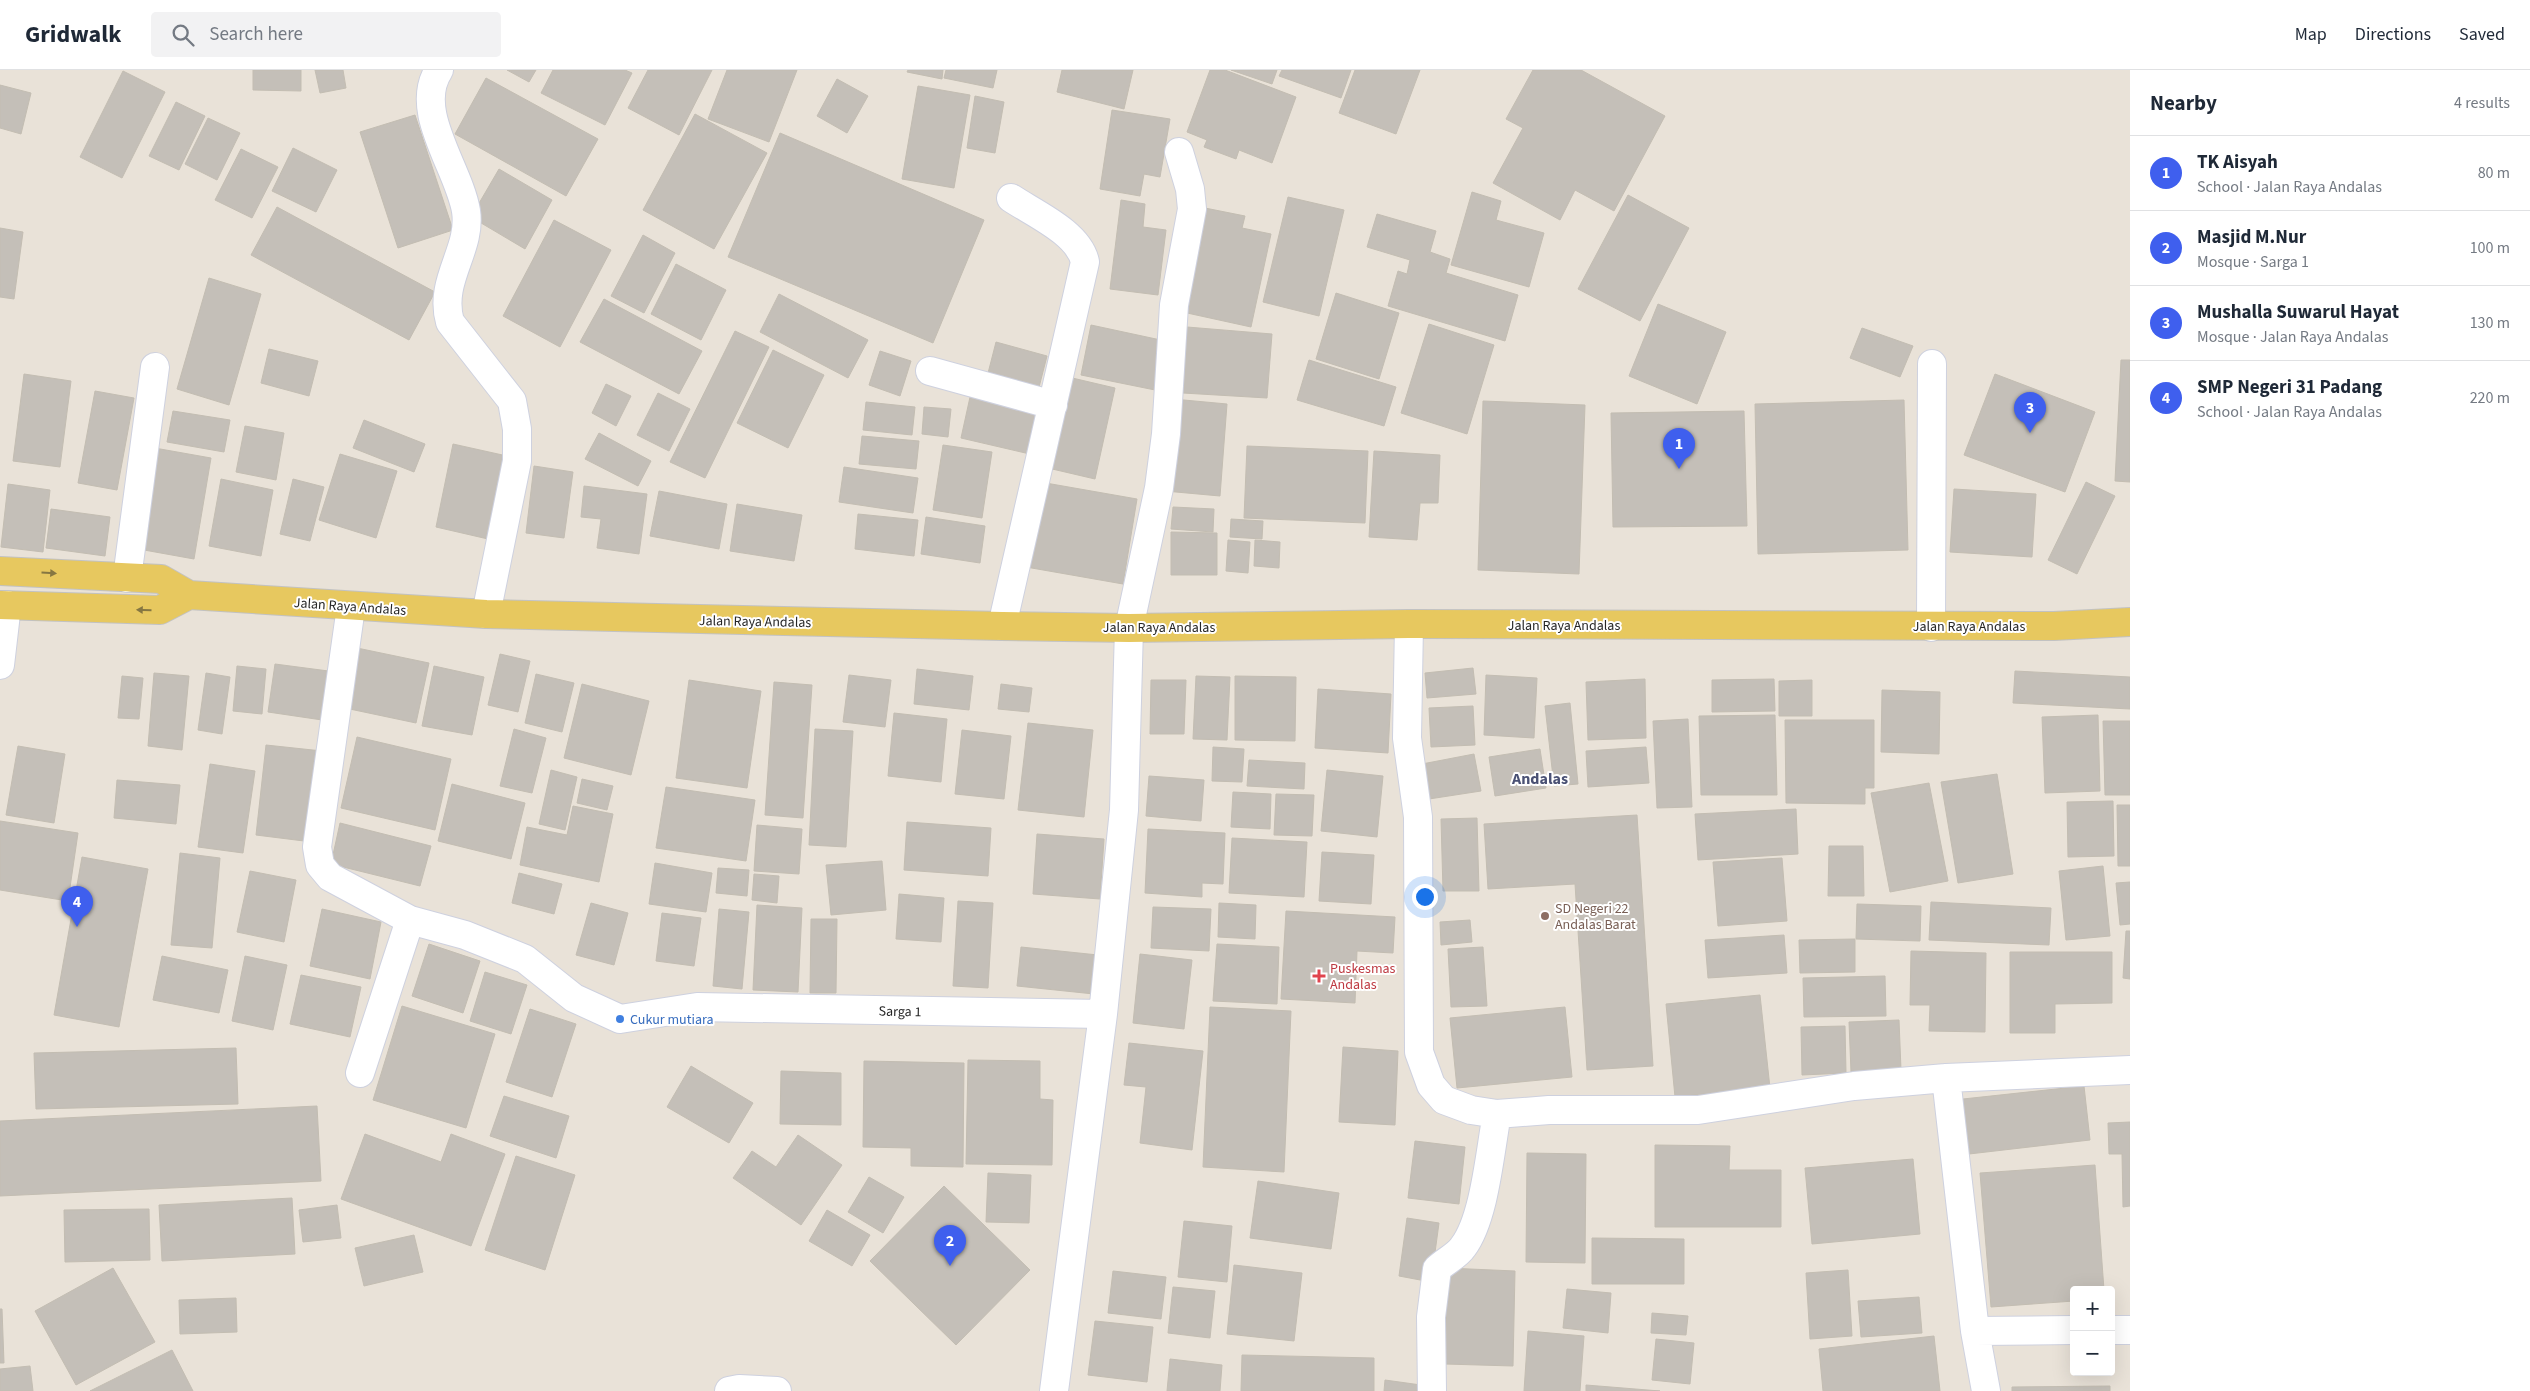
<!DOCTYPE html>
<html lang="en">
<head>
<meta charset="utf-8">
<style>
	:root { --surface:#fff; --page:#f2f2f3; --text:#1f2937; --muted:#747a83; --line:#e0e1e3; --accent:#3f5fee }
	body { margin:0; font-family:"Source Sans 3",sans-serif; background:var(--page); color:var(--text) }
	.controls { position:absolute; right:15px; bottom:15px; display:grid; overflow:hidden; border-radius:5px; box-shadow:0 5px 20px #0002 }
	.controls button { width:45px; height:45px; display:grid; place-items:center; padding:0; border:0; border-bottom:1px solid var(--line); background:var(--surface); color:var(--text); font:25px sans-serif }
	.you { position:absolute; left:1424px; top:826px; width:18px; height:18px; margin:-12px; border:4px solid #fff; border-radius:50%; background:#1a73e8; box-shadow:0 0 0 8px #1a73e833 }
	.badge { display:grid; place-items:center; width:32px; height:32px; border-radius:50%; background:var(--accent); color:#fff; font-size:16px; font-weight:700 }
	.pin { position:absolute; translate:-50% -41px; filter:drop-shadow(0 1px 2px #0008) }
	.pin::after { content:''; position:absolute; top:26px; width:18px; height:15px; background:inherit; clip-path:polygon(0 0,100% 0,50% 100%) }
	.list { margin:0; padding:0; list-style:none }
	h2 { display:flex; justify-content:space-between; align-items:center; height:65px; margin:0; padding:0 20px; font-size:21px }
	h2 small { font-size:16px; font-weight:400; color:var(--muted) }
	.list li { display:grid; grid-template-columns:32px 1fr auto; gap:15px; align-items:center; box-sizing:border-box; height:75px; padding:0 20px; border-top:1px solid var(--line) }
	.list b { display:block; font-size:19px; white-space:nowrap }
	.list p { margin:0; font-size:16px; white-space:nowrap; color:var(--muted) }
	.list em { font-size:16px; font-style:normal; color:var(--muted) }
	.icon { flex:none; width:28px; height:28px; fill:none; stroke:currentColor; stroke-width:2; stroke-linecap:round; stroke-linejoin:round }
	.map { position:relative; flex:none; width:2130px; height:1321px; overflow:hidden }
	header { display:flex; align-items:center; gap:30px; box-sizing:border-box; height:70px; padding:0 25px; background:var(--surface); border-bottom:1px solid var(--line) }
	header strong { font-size:24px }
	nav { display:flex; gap:28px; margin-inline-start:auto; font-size:18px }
	.search { width:350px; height:45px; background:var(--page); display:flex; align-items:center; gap:12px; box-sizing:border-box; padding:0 18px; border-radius:5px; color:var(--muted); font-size:19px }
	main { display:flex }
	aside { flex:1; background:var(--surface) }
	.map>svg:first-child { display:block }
</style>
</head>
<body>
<header>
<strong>Gridwalk</strong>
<div class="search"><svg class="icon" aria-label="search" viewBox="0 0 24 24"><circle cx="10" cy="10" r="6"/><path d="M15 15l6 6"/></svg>Search here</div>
<nav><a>Map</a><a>Directions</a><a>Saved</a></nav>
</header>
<main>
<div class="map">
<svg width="2130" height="1321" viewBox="0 0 2130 1321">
	<rect width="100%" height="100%" fill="#e9e2d8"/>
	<path fill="#c4bfb8" stroke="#c3bdb2" d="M253 0H301V21L253 20Z
		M315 0H343L346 18 320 23Z
		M507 0H536L529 12Z
		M553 0H625L632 3 605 55 541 23Z
		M648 0H712L679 65 628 38Z
		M727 0H797L769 72 708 49Z
		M908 0H943L942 9 907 2Z
		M946 0H997L993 18 944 8Z
		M1062 0H1133L1124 39 1057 22Z
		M1210 0H1225L1296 27 1272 93 1239 80 1236 89 1204 77 1207 70 1187 62Z
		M1231 0H1277L1272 14Z
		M1282 0H1351L1341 28 1279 6Z
		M1355 0H1420L1396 64 1339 43Z
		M1533 0H1581L1665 46 1614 141 1575 120 1560 150 1493 113 1523 58 1506 49Z
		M123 1 165 22 122 108 80 87Z
		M486 8 598 69 566 126 455 64Z
		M837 9 868 26 847 63 817 46Z
		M0 15 31 23 21 64 0 58Z
		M918 16 970 25 954 118 902 109Z
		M975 26 1004 32 995 83 967 78Z
		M176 32 205 46 179 100 149 86Z
		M1112 40 1170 49 1160 107 1144 104 1140 126 1100 119Z
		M695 44 767 83 714 179 643 140Z
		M415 45 453 160 398 178 360 62Z
		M208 48 240 63 217 110 185 94Z
		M780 63 984 150 933 273 728 187Z
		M293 78 337 100 316 142 272 121Z
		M241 79 278 97 252 148 215 130Z
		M499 99 552 130 525 179 471 147Z
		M1472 122 1501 131 1496 150 1544 163 1529 217 1451 195Z
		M1628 125 1689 158 1640 251 1578 219Z
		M1288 127 1344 140 1319 246 1263 232Z
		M1121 130 1145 134 1143 157 1166 160 1158 225 1110 219Z
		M277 137 435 222 409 270 251 185Z
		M1200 137 1245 146 1242 158 1271 164 1251 257 1178 241Z
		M1377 144 1436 161 1430 182 1450 189 1446 203 1518 225 1505 271 1388 236 1398 201 1407 204 1410 190 1367 177Z
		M554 150 611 180 560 277 503 246Z
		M0 158 23 162 14 229 0 227Z
		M643 165 675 183 644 243 611 226Z
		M676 194 726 220 701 270 651 244Z
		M209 208 261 224 229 335 177 319Z
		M1336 223 1399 243 1379 309 1316 289Z
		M779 224 868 270 848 308 760 262Z
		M604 229 702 281 679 324 580 272Z
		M1658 234 1726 262 1697 334 1629 306Z
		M1429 254 1494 275 1467 364 1401 343Z
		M1091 255 1170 272 1160 321 1081 305Z
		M1187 257 1272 264 1267 328 1183 323Z
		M1862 258 1913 276 1900 307 1850 288Z
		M735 261 769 277 705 408 670 392Z
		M996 272 1047 286 1037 325 986 311Z
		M269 279 318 291 309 326 261 313Z
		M773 280 824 305 788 378 737 353Z
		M880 281 911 291 900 326 869 315Z
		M1309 290 1396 317 1384 356 1297 330Z
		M2121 290H2130V412L2115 411Z
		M24 304 71 311 60 397 13 391Z
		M1995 304 2095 342 2065 422 1964 385Z
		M1068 307 1115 318 1095 409 1048 398Z
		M606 314 631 326 616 356 592 343Z
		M972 318 1046 336 1034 385 961 368Z
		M95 321 134 328 117 420 78 413Z
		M658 323 690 339 669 381 637 365Z
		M1173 329 1227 334 1220 426 1165 421Z
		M1904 330 1908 480 1758 484 1755 334Z
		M1483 331 1585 335 1579 504 1478 500Z
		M866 332 915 337 912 365 863 360Z
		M924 337 951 339 948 367 922 364Z
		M173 341 230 350 224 382 167 372Z
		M1744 341 1747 456 1613 457 1611 343Z
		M364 350 425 374 414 402 353 378Z
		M245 356 284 363 276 410 236 402Z
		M599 363 651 391 638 416 585 389Z
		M862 366 919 371 916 399 859 394Z
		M453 374 507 386 488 469 436 457Z
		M943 375 992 382 982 448 933 440Z
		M1247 376 1368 381 1365 453 1244 448Z
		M149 377 211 388 194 489 133 478Z
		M1374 381 1440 385 1438 433H1420L1417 470 1369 467Z
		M340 384 397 401 376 468 319 450Z
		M534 396 573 402 564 468 526 463Z
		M844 397 918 408 913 443 839 432Z
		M221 409 273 420 261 486 209 476Z
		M293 409 324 417 310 471 280 464Z
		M1040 412 1137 429 1123 514 1026 497Z
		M2086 412 2115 426 2077 504 2048 490Z
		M8 414 50 420 43 482 1 477Z
		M584 416 647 424 639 484 597 478 601 449 581 447Z
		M1954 419 2036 424 2032 487 1950 482Z
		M659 421 727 434 719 479 650 466Z
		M737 434 802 445 794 491 730 481Z
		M1173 437 1214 439 1213 462 1171 459Z
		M51 439 110 447 105 486 46 478Z
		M858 444 918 450 914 486 855 479Z
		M926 447 985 456 980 493 921 484Z
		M1231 449 1263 451 1262 469 1230 467Z
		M1171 462 1217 463V505H1171Z
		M1228 470 1250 472 1248 503 1226 501Z
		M1255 470 1280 472 1279 498 1254 496Z
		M357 578 429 593 416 653 345 638Z
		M500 584 530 591 518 642 488 635Z
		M275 594 336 602 329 651 268 642Z
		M237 596 266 599 262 644 233 641Z
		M434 596 484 607 472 665 422 656Z
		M1473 598 1476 624 1427 628 1425 603Z
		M917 599 973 606 969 640 914 634Z
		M2015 601 2130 607V639L2013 633Z
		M154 603 189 606 182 680 148 676Z
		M206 603 230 607 222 664 198 660Z
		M536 604 574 613 562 662 525 653Z
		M849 605 891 610 885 657 843 652Z
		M1486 605 1537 608 1534 668 1484 665Z
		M122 606 143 608 139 649 118 648Z
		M1196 606 1230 607 1227 670 1193 669Z
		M1235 606 1296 607 1295 671 1235 670Z
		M1645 609 1646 668 1588 670 1586 612Z
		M1774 609 1775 641 1712 642V610Z
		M689 610 761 621 747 718 676 708Z
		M1151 610H1186L1184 664H1150Z
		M1812 610V646H1779V611Z
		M774 612 812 615 803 748 765 745Z
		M582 614 649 631 631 705 564 688Z
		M1001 614 1032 618 1029 642 998 639Z
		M1318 619 1391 624 1388 683 1315 678Z
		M1882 620 1940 622 1939 684 1881 682Z
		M1570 633 1578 714 1554 716 1545 636Z
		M1473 636 1475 675 1431 677 1429 638Z
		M894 643 947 649 941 712 888 706Z
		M1775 645 1777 725H1701L1699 646Z
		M2098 645 2100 721 2045 723 2042 647Z
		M1688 649 1692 737 1657 738 1653 651Z
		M1785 650H1874V718H1865V734L1786 733Z
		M2103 651H2130V725H2105Z
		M1028 653 1093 660 1084 747 1018 740Z
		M514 659 546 668 532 723 500 716Z
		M815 659 853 661 846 777 809 775Z
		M962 660 1011 666 1004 729 955 724Z
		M357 667 451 689 435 760 341 738Z
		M266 675 322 681 312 772 256 765Z
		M18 676 65 684 54 753 6 745Z
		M1213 677 1244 679 1242 712 1212 711Z
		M1646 677 1649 713 1588 717 1586 681Z
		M1540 679 1546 718 1495 726 1489 687Z
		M1474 684 1481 721 1429 729 1422 694Z
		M1249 690 1305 693 1304 719 1247 716Z
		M210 694 255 701 243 783 198 777Z
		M551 700 577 707 565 760 539 754Z
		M1327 700 1383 706 1377 767 1321 761Z
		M1997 704 2013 804 1958 813 1941 712Z
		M1149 706 1204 710 1201 751 1146 746Z
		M582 709 613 716 607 740 577 733Z
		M117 710 180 715 176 754 114 748Z
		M1929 713 1948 811 1890 822 1871 723Z
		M452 714 525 733 511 789 438 771Z
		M666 717 755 730 746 791 656 778Z
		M1233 722 1271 724 1270 759 1231 757Z
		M1276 724 1314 725 1312 766 1274 765Z
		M2113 731 2114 786 2068 787 2067 732Z
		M2117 735H2130V796H2118Z
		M573 736 613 744 599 812 520 795 527 757 567 765Z
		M1796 739 1798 784 1698 790 1695 744Z
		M1637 745 1653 996 1587 1000 1575 814 1488 819 1484 754Z
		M1477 748 1479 821H1443L1441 749Z
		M0 751 78 763 68 831 0 820Z
		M907 752 991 758 988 806 904 800Z
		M340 753 431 776 420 816 331 794Z
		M757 755 802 759 799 804 754 801Z
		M1148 759 1225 763 1223 814 1202 813V827L1145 823Z
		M1037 764 1104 769 1100 829 1033 824Z
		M1232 768 1307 772 1304 827 1229 823Z
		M1829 776H1863L1864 826H1828Z
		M1322 782 1374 785 1371 834 1319 831Z
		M180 783 220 788 212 878 171 875Z
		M82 787 148 799 119 957 54 945Z
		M1782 788 1787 851 1718 856 1713 792Z
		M882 791 886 840 831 845 826 795Z
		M655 793 712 803 706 842 649 834Z
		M2103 796 2110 866 2066 870 2059 801Z
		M718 798 749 800 747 826 716 823Z
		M250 801 296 810 284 872 237 862Z
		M519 803 562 814 554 844 512 833Z
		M754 804 779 806 777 833 752 830Z
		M2130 812V854L2120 855 2116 813Z
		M899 824 944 828 941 872 896 869Z
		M958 831 993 833 988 918 953 916Z
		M1931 832 2051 838 2049 875 1929 870Z
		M591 833 628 843 614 895 576 885Z
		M1219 833 1256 835 1255 869 1218 867Z
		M1857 834 1921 836 1920 871 1856 869Z
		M757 835 802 838 798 922 753 920Z
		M1153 837 1211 839 1209 881 1151 878Z
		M322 839 381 852 370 909 310 896Z
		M719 839 749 842 742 919 713 916Z
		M1286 841 1395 847 1393 883 1357 881 1355 933 1281 929Z
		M662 843 701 848 694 896 656 891Z
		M811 849H837L836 923H810Z
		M1470 850 1472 872 1441 875 1440 852Z
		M2126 861H2130V909L2123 908Z
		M1784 865 1787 903 1708 908 1705 870Z
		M1855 869V902L1800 903 1799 870Z
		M429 874 480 891 463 943 412 926Z
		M1217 874 1279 877 1277 934 1213 931Z
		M1021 877 1098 885 1094 924 1017 916Z
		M1483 877 1487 936 1451 937 1448 879Z
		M1911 881 1986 883 1985 962 1929 961 1930 935H1910Z
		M2010 882H2112V933L2055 934V963H2010Z
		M1140 884 1192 890 1184 959 1133 953Z
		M162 886 228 900 219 943 153 930Z
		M245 886 287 895 273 960 232 951Z
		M485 902 527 915 511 964 470 951Z
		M301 905 361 917 350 967 290 954Z
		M1885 906 1886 946 1804 947 1803 908Z
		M1760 925 1770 1018 1675 1027 1666 934Z
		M402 936 495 964 466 1058 373 1030Z
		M1210 937 1291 941 1284 1102 1203 1097Z
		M1565 937 1572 1007 1457 1018 1450 948Z
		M530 939 576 954 552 1027 506 1012Z
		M1899 950 1901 1000 1851 1002 1849 952Z
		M1845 956 1846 1003 1802 1005 1801 957Z
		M1129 973 1203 981 1192 1080 1140 1073 1146 1017 1124 1015Z
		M1343 977 1398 981 1395 1055 1339 1052Z
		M236 978 238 1034 36 1039 34 983Z
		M968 990 1040 991V1029L1053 1030 1052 1095 966 1094Z
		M864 991 964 993 963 1097 911 1096V1078L863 1077Z
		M691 996 753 1033 729 1073 667 1037Z
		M781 1001 841 1003V1055L780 1054Z
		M2084 1016 2090 1070 1969 1084 1963 1029Z
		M504 1026 569 1046 556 1088 490 1066Z
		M317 1036 321 1111 0 1126V1051Z
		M2130 1052V1136L2123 1137 2122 1084H2109L2108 1053Z
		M365 1064 441 1092 451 1064 505 1084 471 1176 341 1129Z
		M798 1065 842 1095 801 1155 733 1108 752 1081 776 1097Z
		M1415 1071 1465 1077 1459 1134 1408 1128Z
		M1655 1075 1730 1076 1729 1100H1781V1157H1655Z
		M1527 1083 1586 1084 1585 1193 1526 1192Z
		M516 1086 575 1105 545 1200 485 1180Z
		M1913 1089 1920 1164 1812 1174 1805 1098Z
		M2095 1095 2104 1220H2074V1231L1991 1237 1980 1103Z
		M988 1103 1031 1105 1029 1153 986 1152Z
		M869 1107 904 1127 883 1163 848 1142Z
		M1258 1111 1339 1123 1331 1179 1250 1168Z
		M944 1116 1030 1200 956 1275 870 1191Z
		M292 1128 295 1184 162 1191 159 1135Z
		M337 1135 341 1168 303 1172 299 1140Z
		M149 1139 150 1190 65 1192 64 1140Z
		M827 1140 870 1165 852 1196 809 1171Z
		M1407 1148 1439 1153 1431 1212 1399 1206Z
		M1184 1151 1232 1156 1227 1212 1178 1207Z
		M414 1165 423 1202 364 1216 355 1178Z
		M1592 1168 1684 1169V1214H1592Z
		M1234 1195 1302 1203 1294 1271 1227 1264Z
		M113 1198 155 1272 76 1315 35 1241Z
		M1447 1198 1515 1201 1513 1296 1445 1294Z
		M1848 1200 1852 1266 1810 1269 1806 1203Z
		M1113 1201 1166 1207 1161 1249 1108 1243Z
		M1173 1217 1215 1221 1210 1268 1168 1263Z
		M1567 1219 1611 1223 1608 1263 1563 1258Z
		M1919 1227 1922 1263 1861 1267 1858 1231Z
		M236 1228 237 1262 180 1264 179 1230Z
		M0 1239H2L4 1293H0Z
		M1652 1243 1688 1246 1686 1265 1651 1263Z
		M1095 1251 1153 1257 1147 1312 1088 1305Z
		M1528 1261 1584 1266 1580 1321H1524Z
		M1934 1266 1940 1321H1823L1819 1279Z
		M1656 1269 1694 1273 1690 1314 1652 1310Z
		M172 1280 193 1321H90Z
		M1242 1285 1374 1288V1321H1241Z
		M1170 1289 1222 1295 1220 1321H1167Z
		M30 1296 33 1321H0V1299Z
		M1385 1310 1428 1316 1427 1321H1384Z
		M1586 1315 1660 1321H1586Z
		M2110 1316V1321H2012V1317Z"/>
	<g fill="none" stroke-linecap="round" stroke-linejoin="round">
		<g stroke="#ced1df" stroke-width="30">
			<path id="minor" d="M439 0C412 41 459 98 466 141 472 180 438 210 450 252L512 331 517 359V391L486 544
				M930 301 1053 335
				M127 508 155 297
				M351 537 317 777 320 795 330 807 410 850 465 865 525 889 574 928 620 949 697 937 1103 944
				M1409 554 1407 668 1418 747 1419 982 1431 1015 1444 1030 1471 1040 1497 1044 1549 1040H1698L1854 1016 1946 1008 2130 1000
				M1002 556 1085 192C1079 163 1035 144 1011 128
				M1931 557 1932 294
				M0 595 7 535
				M360 1003 410 850
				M1946 1008 1975 1261 1986 1321
				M2111 1260H2130
				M1975 1261 2074 1260
				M729 1321 739 1319 777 1321
				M1054 1321 1103 944 1124 740 1129 558 1159 418 1166 364 1174 235 1192 139 1190 119 1179 82
				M1432 1321 1431 1247 1437 1199C1445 1191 1457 1186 1463 1177 1485 1148 1490 1080 1497 1044"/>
		</g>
		<g stroke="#c2c2c2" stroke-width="30">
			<path id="major" d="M0 501 161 509 189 525 486 544 1002 556 1129 558 1409 554 2054 556 2130 552
				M0 535 160 540 189 525"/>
		</g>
		<use href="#minor" stroke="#fff" stroke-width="28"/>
		<use href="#major" stroke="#e7c85f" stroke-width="28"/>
	</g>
	<defs><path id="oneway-solid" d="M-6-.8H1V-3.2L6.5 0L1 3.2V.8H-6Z" transform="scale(1.25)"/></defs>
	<g fill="#867742">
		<use href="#oneway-solid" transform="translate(49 503) rotate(3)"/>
		<use href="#oneway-solid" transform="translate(144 540) rotate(-178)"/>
	</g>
	<circle fill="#8d6e63" stroke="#fff" stroke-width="2" cx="1545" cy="846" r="5"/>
	<path fill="#e0444e" stroke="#fff" stroke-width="2" d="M1316.5 898.5h5v5h5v5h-5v5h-5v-5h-5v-5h5z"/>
	<circle fill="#3f7fe0" stroke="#fff" stroke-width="2" cx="620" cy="949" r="5"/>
	<g text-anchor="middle" stroke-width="4" stroke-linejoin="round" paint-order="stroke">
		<g font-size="14" fill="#262626" stroke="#fff">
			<text transform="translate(350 536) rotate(4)" y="5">Jalan Raya Andalas</text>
			<text transform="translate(755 551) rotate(1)" y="5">Jalan Raya Andalas</text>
			<text x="1564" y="560">Jalan Raya Andalas</text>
			<text x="1969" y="561">Jalan Raya Andalas</text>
			<text x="1159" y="562">Jalan Raya Andalas</text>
			<text transform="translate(900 941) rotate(1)" y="5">Sarga 1</text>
		</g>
		<g font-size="14" fill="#785e54" stroke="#fff" text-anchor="start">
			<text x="1555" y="843">SD Negeri 22<tspan x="1555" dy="16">Andalas Barat</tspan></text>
		</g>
		<g font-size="14" fill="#be3a42" stroke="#fff" text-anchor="start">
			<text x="1330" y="903">Puskesmas<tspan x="1330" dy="16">Andalas</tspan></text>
		</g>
		<g font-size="14" fill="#366cbe" stroke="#fff" text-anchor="start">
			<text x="630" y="954">Cukur mutiara</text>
		</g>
		<g font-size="16" font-weight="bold" fill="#4a5174" stroke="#fff">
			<text x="1540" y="714">Andalas</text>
		</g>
	</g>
</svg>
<div class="controls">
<button>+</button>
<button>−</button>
</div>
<div class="you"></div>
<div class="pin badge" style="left:1679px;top:399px">1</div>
<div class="pin badge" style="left:950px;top:1196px">2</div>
<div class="pin badge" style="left:2030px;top:363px">3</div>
<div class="pin badge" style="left:77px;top:857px">4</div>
</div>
<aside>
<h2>Nearby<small>4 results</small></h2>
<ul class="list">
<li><span class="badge">1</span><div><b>TK Aisyah</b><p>School · Jalan Raya Andalas</p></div><em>80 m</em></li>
<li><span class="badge">2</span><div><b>Masjid M.Nur</b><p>Mosque · Sarga 1</p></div><em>100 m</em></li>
<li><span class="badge">3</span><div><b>Mushalla Suwarul Hayat</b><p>Mosque · Jalan Raya Andalas</p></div><em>130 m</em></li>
<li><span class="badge">4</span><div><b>SMP Negeri 31 Padang</b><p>School · Jalan Raya Andalas</p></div><em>220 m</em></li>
</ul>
</aside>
</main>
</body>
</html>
